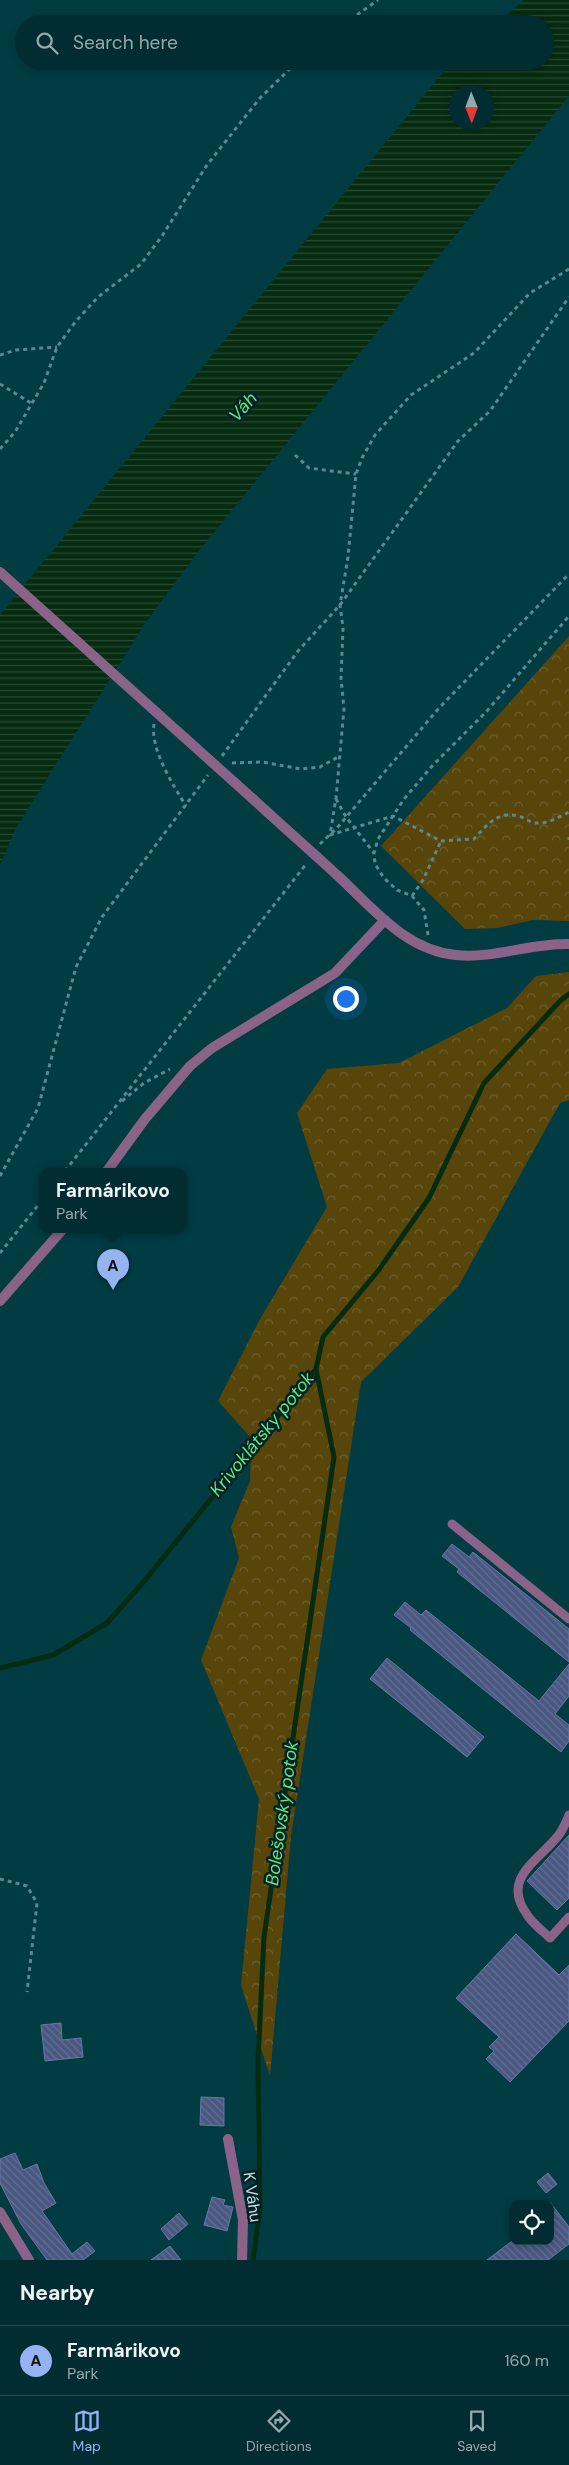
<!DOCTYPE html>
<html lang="en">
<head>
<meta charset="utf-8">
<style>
	:root { --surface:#012d32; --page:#0f393e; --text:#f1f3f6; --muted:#96a8ac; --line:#23494d; --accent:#95b2f1 }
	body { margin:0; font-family:"DM Sans",sans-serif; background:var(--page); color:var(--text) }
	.controls { position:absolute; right:15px; bottom:15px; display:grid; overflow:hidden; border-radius:10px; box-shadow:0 2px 8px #0003 }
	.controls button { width:45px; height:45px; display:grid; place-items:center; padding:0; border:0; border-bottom:1px solid var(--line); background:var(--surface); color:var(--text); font:25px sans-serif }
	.compass { position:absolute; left:449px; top:85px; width:45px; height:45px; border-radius:50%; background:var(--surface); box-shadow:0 2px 8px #0003; rotate:179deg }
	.you { position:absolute; left:345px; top:998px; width:18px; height:18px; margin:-12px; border:4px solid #fff; border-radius:50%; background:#1a73e8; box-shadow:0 0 0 8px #1a73e833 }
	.badge { display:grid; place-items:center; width:32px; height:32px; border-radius:50%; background:var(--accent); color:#111; font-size:16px; font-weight:700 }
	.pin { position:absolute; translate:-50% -41px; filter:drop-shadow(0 1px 2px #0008) }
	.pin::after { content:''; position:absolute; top:26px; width:18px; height:15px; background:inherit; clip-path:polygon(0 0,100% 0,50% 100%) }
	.popup { position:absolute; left:39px; top:1168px; width:148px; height:65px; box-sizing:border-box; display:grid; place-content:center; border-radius:10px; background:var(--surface); filter:drop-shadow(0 1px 4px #0005); font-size:16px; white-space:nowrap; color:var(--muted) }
	.popup b { font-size:19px; color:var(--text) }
	.popup::after { content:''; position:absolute; left:50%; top:100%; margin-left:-10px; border:10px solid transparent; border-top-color:var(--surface) }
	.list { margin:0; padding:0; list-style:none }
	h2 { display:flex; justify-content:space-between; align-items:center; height:65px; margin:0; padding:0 20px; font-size:21px }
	h2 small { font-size:16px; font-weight:400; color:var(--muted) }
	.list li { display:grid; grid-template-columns:32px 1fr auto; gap:15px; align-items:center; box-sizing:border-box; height:70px; padding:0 20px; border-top:1px solid var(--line) }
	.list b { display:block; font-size:19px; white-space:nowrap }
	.list p { margin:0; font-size:16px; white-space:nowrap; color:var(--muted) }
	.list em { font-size:16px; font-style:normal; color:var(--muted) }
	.icon { flex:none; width:28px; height:28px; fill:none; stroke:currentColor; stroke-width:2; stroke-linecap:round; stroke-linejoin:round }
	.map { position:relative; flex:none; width:569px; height:2260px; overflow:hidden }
	.search { position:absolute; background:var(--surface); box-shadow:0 2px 8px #0003; left:15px; right:15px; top:15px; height:55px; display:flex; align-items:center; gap:12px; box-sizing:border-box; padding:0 18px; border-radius:28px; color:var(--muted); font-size:19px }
	.sheet { height:135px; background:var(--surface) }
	nav { display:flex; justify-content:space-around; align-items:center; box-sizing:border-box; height:70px; border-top:1px solid var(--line); background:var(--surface); font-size:14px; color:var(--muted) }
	nav a { display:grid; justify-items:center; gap:2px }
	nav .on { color:var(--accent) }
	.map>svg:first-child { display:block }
</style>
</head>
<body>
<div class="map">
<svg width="569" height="2260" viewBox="0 0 569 2260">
	<defs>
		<pattern id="forest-crowns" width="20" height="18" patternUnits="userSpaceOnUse" patternTransform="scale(1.25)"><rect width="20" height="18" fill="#58450a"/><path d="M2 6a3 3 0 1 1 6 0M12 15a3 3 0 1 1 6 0" fill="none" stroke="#6e602e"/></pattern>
		<pattern id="water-rules" width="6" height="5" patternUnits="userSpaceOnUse" patternTransform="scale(1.25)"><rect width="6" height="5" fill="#052c10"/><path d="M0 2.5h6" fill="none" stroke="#284a33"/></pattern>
		<pattern id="building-back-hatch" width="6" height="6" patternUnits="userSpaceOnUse" patternTransform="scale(1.25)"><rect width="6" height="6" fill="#4a5881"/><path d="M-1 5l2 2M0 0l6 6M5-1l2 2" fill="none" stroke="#627093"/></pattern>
	</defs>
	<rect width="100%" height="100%" fill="#013c43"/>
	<path fill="url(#forest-crowns)" d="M569 636V921L533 920 497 928 465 929 381 846Z
		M569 972V1100L560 1103 458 1287 361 1382 291 1836 270 2076 241 1985 259 1799 201 1660 239 1558 231 1527 250 1481 251 1438 218 1401 260 1319 327 1207 297 1113 327 1069 399 1063 507 1008 536 976Z"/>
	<path fill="url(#water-rules)" fill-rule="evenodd" d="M524 0H569V96L195 556 146 622 16 828 0 865V615L452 61H545V24H496ZM456 92H486V122H456Z"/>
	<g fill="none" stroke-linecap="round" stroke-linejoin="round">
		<path stroke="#052c10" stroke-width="5" d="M0 1668 53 1655 107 1623 146 1579 316 1369 323 1337 378 1271 429 1198 484 1083 560 1001 569 994
			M253 2260 260 2208 258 2060 264 1937 334 1457 316 1369"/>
	</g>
	<path fill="url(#building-back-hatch)" stroke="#6878a3" d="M452 1544 469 1557 473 1552 569 1629V1662L457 1572 459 1569 442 1556Z
		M405 1602 421 1615 426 1610 539 1701 569 1664V1696L555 1714 569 1725V1741L561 1752 410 1630 411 1628 394 1615Z
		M387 1658 484 1737 467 1757 370 1679Z
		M569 1835V1898L557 1910 527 1881Z
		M516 1934 559 1975 569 1965V2021L510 2082 486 2059 494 2051 489 2047 499 2037 456 1998Z
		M61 2023 62 2040 81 2038 83 2057 45 2061 41 2025Z
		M201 2097 224 2098V2126L200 2125Z
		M15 2153 23 2170 37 2164 44 2183 56 2203 42 2211 72 2254 87 2242 95 2251 83 2260H47L21 2224 0 2183V2159Z
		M548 2173 557 2184 546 2193 537 2182Z
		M212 2197 225 2200 223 2205 233 2207 227 2231 204 2225Z
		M550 2202 569 2227V2244L548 2260H487L512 2241H550Z
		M179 2213 188 2224 169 2240 161 2229Z
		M170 2246 181 2260H151Z"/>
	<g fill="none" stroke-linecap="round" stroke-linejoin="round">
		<path stroke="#5a888e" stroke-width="3" stroke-dasharray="4 4" stroke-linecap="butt" d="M344 24 378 0
			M569 269 530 293 474 353 411 395 375 435 362 458 356 474 348 557 340 605 343 628 341 678 344 709 336 798 330 835 393 816 441 841 474 839C487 825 497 811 518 816 524 817 530 823 536 823 548 824 559 817 569 812
			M0 355 16 350 57 347
			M0 384 31 403
			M0 449 15 432 44 383 57 347 76 321 98 297 141 264 162 236 207 165 260 98 298 61
			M295 455 309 468 356 474
			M154 724C150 749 173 785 186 806
			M222 756 298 651 340 605 458 441 490 411 569 297
			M232 763 262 762 301 769 320 767 338 757
			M336 799 346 817 374 853
			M569 837V840
			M320 844 337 828 439 708 569 574
			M412 896 423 880 441 841
			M428 935 424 910 412 896 397 890 384 878 375 864 374 853 378 839 404 799 433 765 486 712 569 616
			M122 1101 144 1083 170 1069
			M65 1171 307 863
			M0 1176 38 1108 76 967 102 917 208 775
			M0 1253 43 1199
			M0 1879 27 1886 37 1903 27 1992"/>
		<path stroke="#8b6388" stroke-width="9" d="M452 1524 569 1619
			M569 1815C566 1822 563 1830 558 1836 537 1862 500 1879 528 1916 533 1924 543 1931 550 1938L569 1917"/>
		<path stroke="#8b6388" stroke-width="10" d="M253 799C281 825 310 850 338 876 373 908 405 950 456 955 494 959 530 943 569 944
			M107 1171 145 1119 190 1066 212 1048 335 973 385 920
			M0 1301 63 1229
			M228 2139 243 2220 242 2260
			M0 2212 29 2260"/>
		<path stroke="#8b6388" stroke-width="10" d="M0 572 253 799"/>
	</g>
	<g text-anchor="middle" stroke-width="5" stroke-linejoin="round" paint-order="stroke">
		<g font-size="16" fill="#c1e1e6" stroke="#042025">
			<text transform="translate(253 2197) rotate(82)" y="6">K Váhu</text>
		</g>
		<g font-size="18" font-style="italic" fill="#58ec7e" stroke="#042025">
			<text transform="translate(243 407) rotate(-49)" y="6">Váh</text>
			<text transform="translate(262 1434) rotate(-51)" y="6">Krivoklátsky potok</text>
			<text transform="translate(282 1813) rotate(-82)" y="6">Bolešovský potok</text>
		</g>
	</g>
</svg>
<div class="controls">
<button><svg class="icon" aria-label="locate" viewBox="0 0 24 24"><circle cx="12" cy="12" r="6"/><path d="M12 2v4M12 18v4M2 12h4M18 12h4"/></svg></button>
</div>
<svg class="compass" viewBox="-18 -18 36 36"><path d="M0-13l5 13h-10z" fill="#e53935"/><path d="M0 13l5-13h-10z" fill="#96a8ac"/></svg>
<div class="you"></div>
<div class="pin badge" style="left:113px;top:1290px">A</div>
<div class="popup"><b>Farmárikovo</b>Park</div>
<div class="search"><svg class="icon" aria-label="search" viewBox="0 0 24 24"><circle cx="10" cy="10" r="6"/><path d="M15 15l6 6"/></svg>Search here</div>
</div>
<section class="sheet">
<h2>Nearby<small></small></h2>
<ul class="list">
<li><span class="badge">A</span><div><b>Farmárikovo</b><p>Park</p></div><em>160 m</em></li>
</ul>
</section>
<nav>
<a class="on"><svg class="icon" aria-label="map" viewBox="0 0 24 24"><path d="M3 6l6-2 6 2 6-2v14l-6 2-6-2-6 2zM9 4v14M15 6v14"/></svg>Map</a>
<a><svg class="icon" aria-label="directions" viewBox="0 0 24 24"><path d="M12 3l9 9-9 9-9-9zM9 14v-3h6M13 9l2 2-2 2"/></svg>Directions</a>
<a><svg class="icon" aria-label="saved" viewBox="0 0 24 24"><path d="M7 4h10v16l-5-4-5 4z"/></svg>Saved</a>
</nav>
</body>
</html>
